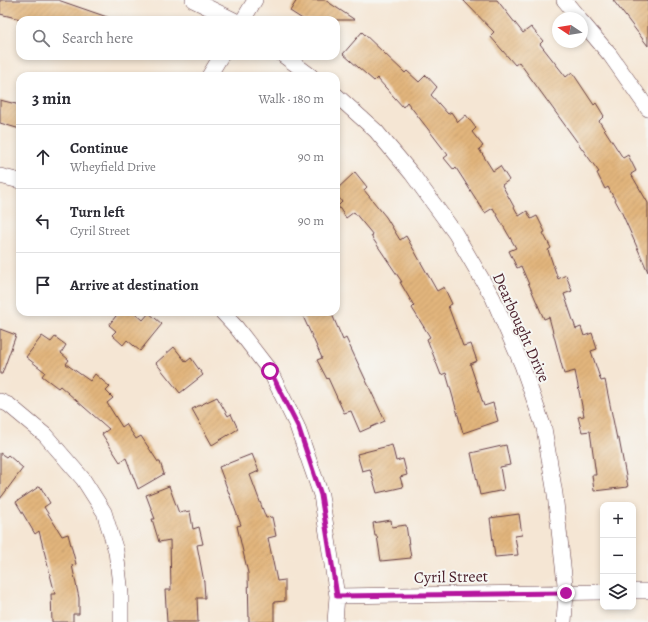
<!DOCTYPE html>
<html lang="en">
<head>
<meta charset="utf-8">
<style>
	:root { --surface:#fff; --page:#f7f7f7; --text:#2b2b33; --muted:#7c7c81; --line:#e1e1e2 }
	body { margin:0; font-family:Alegreya,serif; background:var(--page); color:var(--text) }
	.controls { position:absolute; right:12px; bottom:12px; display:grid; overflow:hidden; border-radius:8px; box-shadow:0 2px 6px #0003 }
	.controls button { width:36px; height:36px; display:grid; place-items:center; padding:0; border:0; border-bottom:1px solid var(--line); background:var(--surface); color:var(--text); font:20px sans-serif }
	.compass { position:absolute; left:552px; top:12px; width:36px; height:36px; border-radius:50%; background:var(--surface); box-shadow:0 2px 6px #0003; rotate:282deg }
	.stop { position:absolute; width:12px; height:12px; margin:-9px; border:3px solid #b5179e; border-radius:50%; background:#fff }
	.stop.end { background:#b5179e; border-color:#fff; box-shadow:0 1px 4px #0008 }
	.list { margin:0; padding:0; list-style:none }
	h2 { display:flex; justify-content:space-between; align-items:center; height:52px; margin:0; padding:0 16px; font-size:17px }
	h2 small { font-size:13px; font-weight:400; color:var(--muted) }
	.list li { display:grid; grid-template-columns:26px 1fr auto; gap:12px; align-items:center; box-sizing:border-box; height:64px; padding:0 16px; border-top:1px solid var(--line) }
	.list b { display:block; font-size:15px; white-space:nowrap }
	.list p { margin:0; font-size:13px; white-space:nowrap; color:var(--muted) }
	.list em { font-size:13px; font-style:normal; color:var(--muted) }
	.icon { flex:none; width:22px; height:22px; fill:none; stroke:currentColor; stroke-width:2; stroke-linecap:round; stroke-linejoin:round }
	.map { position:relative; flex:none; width:648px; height:622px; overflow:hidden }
	.search { position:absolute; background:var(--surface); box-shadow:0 2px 6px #0003; left:16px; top:16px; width:324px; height:44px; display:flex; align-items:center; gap:10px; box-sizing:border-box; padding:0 14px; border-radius:12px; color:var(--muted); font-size:15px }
	.panel { position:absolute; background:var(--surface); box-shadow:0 2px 6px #0003; left:16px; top:72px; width:324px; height:244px; border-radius:12px }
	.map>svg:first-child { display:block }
</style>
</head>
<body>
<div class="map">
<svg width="648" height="622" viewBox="0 0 648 622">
	<defs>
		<pattern id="building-hatch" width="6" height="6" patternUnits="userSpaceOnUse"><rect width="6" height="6" fill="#e2b57d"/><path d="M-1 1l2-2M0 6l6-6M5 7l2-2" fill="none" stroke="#c39b6c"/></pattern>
	</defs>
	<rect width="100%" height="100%" fill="#f6f6f2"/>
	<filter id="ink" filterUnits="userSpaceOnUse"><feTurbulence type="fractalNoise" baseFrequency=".025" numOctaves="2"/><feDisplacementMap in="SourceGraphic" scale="8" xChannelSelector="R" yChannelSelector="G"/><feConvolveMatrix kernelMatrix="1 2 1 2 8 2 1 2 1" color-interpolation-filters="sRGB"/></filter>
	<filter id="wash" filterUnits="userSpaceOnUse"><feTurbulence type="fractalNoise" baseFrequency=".012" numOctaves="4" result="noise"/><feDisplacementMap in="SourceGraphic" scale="16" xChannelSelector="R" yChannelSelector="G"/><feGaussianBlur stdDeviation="0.9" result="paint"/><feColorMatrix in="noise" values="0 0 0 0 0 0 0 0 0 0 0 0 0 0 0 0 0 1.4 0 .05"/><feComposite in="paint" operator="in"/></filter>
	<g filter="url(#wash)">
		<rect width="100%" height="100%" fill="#f5e6d4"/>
		<g id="blocks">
			<path fill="url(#building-hatch)" d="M0 0H58L110 18 109 20H24L0 14Z
				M297 0H325L355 20H304L290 11Z
				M463 0H497L523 33 531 27 543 41 540 44 566 77 572 72 594 105 596 103 604 116 599 121 623 158 628 155 636 171 631 174 648 203V272L621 211 608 187 605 189 597 173 599 172 519 62 515 65 490 36 494 32Z
				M613 0H648V46Z
				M362 32 405 73 407 71 419 82 426 75 437 87 431 95 448 114 451 112 458 122 466 115 476 128 472 132 483 146 479 149 493 171 500 166 509 180 502 185 519 216 527 211 531 219 537 216 545 232 543 233 551 248 548 250 558 279 566 275 572 291 564 294 576 329 581 327 584 336 592 333 597 349 591 351 601 381 605 380 617 439H619L628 487 594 491 592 475H596L590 431 582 432 578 417 584 416 575 371 564 374 549 317 544 319 521 266 517 268 509 251 516 248 493 208 485 213 456 168 454 170 444 158 448 155 407 102 403 107 377 78 374 81 343 54Z
				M0 100 20 105V129L0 123Z
				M355 172 367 187 364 190 386 217 400 240 406 236 437 291 444 287 452 304 448 306 463 346 471 344 477 361 470 364 484 406 493 403 498 421 463 433 446 373 441 375 427 339 430 337 412 308 414 306 400 282H402L371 236 373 235 354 212 346 218 338 206 342 202 336 194V190Z
				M119 312H134L143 320 149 313 162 324 140 351 127 340 123 345 112 335 116 331 109 325Z
				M301 312H331L343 340 346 338 385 421 360 432 351 411 344 413 328 378 327 379 317 360 322 358Z
				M0 329 16 335 2 374H0Z
				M42 336 51 342 55 337 66 345 61 353 69 360 66 364 90 381 95 374 110 387 106 391 113 398 107 403 122 427 126 424 136 439 141 436 158 462H160L164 474 138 489 126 458 120 462 102 434 109 429 60 386 58 388 42 376 45 372 26 357Z
				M174 347 186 362 191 358 203 375 180 393 156 363Z
				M217 397 228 416 231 414 238 429 212 445 192 409Z
				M392 445 396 461 403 459 407 475 400 477 403 487 377 493 370 469 362 471 357 454Z
				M506 445 510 465 500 467 504 490 480 495 471 453Z
				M0 453 6 457 8 455 23 468 0 499Z
				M252 454 259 471 250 475 266 518 272 517 276 536 268 538 277 581 285 580V601L274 602V622H249L248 573 237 526 241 525 219 467Z
				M40 486 50 503 44 507 62 536 68 534 76 564 72 565 79 598V614H73V622H52L51 594H55L39 531 35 534 16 502Z
				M169 486 179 513 190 511 193 529 199 527 203 544 197 545 204 582 205 598H197L198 622H167L165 590H171L170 540 159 542 152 519H155L146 495Z
				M519 514 522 535 515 536 518 555 495 557 490 518Z
				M391 520 392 527 406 525 411 558 381 561 377 536H375L373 523Z"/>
		</g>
	</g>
	<g filter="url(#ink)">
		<use href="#blocks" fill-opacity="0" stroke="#643d44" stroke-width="1"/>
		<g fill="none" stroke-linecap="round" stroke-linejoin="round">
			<g stroke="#643d44" stroke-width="16">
				<path id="minor" d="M193 0 234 20
					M564 0 579 18
					M243 20 255 0
					M582 22 610 55 648 109
					M284 56 311 76
					M209 76 221 56
					M336 95 376 131 412 174 455 233 493 298 522 365 544 428 555 494 566 593 564 622
					M0 176 20 181
					M222 312 236 327 270 371 297 426 321 495 337 596 335 622
					M0 401 9 405 45 435 83 479 104 512 116 551 121 594V622
					M633 591H648
					M337 596 603 592"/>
			</g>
			<use href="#minor" stroke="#fff" stroke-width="15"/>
		</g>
	</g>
	<g fill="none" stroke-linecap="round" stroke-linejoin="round" filter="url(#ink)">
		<path stroke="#b5179e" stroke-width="5" d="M270 371 298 426 321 495 337 596 566 593"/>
	</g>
	<g text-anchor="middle" stroke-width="4" stroke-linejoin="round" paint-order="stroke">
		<g font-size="16" fill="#4a1f2b" stroke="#f6f6f2">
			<text transform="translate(522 327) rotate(66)" y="6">Dearbought Drive</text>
			<text transform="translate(451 576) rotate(-1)" y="6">Cyril Street</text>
		</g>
	</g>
</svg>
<div class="controls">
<button>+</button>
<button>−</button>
<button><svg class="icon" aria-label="layers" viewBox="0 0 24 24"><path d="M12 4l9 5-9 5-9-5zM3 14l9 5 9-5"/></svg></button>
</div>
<svg class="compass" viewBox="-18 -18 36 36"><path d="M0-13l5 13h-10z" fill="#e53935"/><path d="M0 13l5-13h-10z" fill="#7c7c81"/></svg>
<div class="stop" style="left:270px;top:371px"></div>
<div class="stop end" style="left:566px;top:593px"></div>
<div class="search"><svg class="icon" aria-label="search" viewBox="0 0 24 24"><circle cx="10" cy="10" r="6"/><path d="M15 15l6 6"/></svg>Search here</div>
<section class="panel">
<h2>3 min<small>Walk · 180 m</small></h2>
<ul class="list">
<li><svg class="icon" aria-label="ahead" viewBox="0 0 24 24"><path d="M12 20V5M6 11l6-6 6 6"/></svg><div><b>Continue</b><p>Wheyfield Drive</p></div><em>90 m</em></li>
<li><svg class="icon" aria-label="left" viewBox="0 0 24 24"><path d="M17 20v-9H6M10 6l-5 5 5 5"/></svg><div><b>Turn left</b><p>Cyril Street</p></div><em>90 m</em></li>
<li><svg class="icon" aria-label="arrive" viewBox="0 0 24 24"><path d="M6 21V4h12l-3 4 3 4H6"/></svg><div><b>Arrive at destination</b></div></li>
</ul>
</section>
</div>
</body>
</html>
